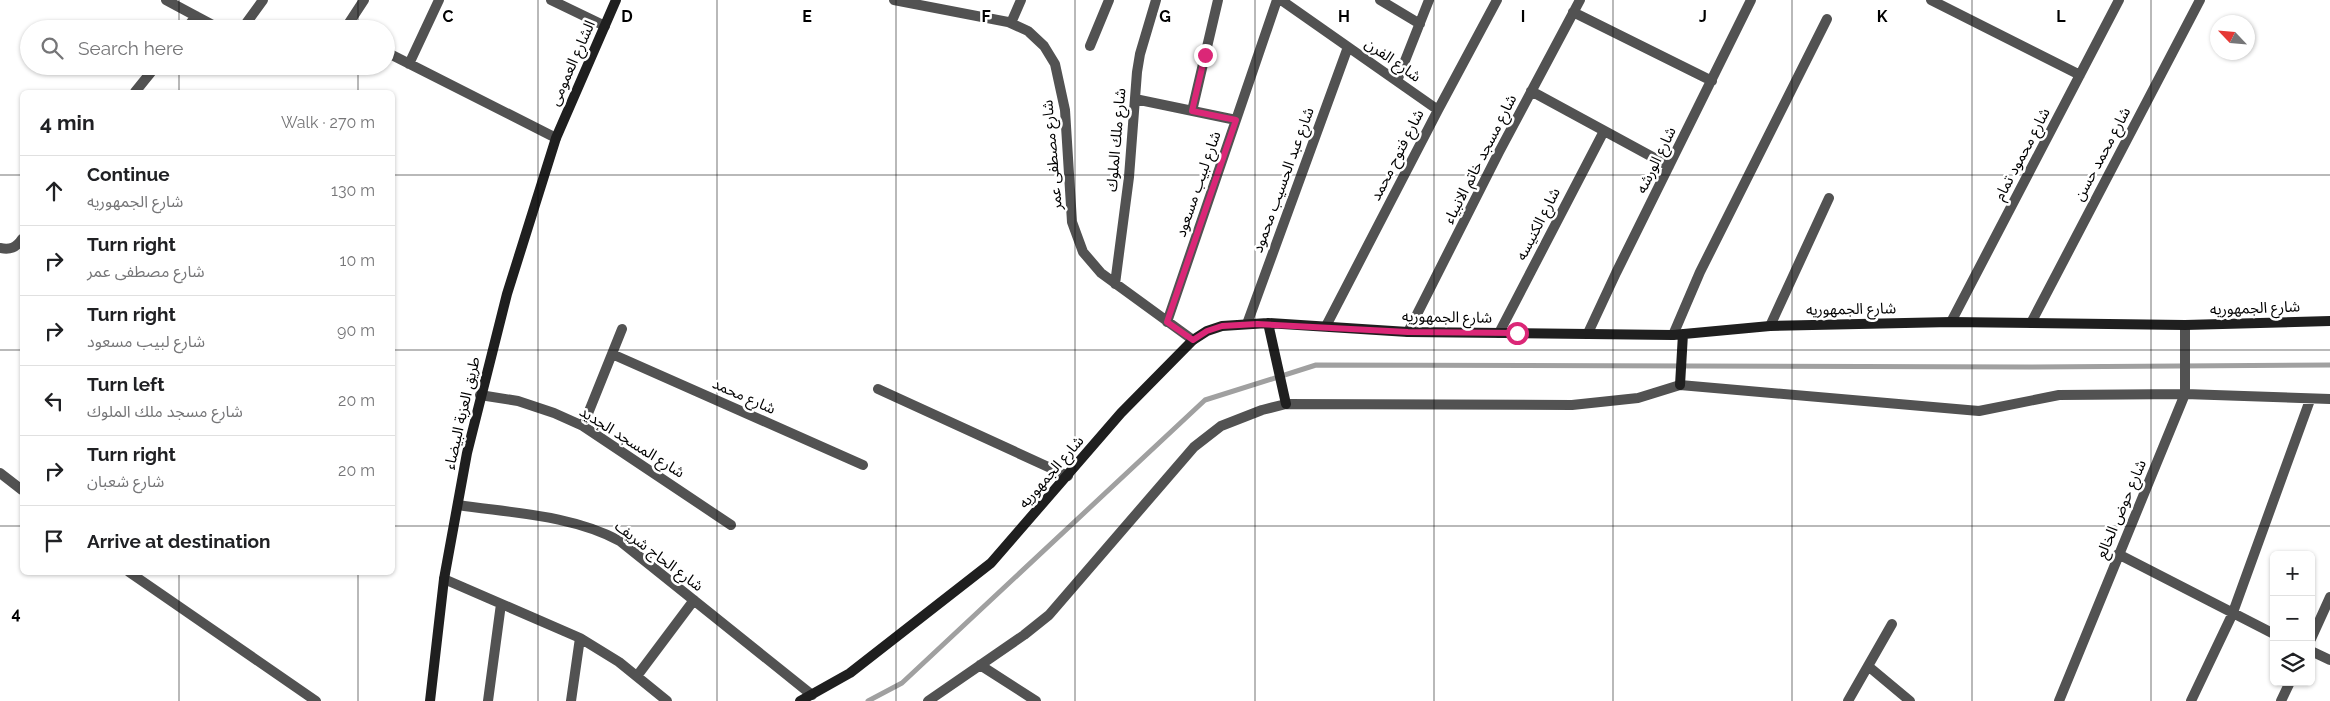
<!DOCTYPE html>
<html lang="en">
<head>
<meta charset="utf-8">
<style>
	:root { --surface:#fff; --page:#f2f2f2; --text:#202124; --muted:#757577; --line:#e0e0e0 }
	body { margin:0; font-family:Raleway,"Noto Sans Arabic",sans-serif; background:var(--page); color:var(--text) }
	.controls { position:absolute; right:15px; bottom:15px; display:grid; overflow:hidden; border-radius:8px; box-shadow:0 1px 4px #0004 }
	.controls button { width:45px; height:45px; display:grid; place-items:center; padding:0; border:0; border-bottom:1px solid var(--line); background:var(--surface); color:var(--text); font:25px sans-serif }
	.compass { position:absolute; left:2210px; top:15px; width:45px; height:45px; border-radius:50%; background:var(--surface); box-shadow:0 1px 4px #0004; rotate:296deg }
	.stop { position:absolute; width:15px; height:15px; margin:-11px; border:4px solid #db2777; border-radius:50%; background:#fff }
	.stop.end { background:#db2777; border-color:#fff; box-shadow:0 1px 5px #0008 }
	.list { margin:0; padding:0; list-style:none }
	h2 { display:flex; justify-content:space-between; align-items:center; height:65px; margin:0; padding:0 20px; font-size:21px }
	h2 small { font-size:16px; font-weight:400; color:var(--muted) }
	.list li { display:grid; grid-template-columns:32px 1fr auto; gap:15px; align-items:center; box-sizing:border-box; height:70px; padding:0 20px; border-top:1px solid var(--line) }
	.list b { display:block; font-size:19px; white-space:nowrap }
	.list p { margin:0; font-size:16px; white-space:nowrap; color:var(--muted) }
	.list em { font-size:16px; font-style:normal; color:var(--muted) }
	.icon { flex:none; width:28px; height:28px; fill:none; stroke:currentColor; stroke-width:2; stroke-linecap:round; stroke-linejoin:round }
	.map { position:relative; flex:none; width:2330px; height:701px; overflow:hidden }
	.search { position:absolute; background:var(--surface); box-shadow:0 1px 4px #0004; left:20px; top:20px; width:375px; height:55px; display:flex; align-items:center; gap:12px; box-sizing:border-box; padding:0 18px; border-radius:28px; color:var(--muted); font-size:19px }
	.panel { position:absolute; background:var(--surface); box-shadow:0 1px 4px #0004; left:20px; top:90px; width:375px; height:485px; border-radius:8px }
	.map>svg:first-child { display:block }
</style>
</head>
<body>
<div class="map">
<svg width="2330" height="701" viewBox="0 0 2330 701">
	<rect width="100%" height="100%" fill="#fff"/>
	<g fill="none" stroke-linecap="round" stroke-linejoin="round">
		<path stroke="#a0a0a0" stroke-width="5" d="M868 701 902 683 1205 400 1316 365 2029 367 2330 365"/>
		<path stroke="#525252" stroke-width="10" d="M166 0 220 29
			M551 0 605 26
			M894 0 1008 22 1028 31 1044 46 1055 64 1065 110 1072 222 1083 252 1101 273 1193 340
			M1281 0 1438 110
			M1380 0 1420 24
			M1931 0 2080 75
			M1573 12 1712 81
			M1011 23 1021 0
			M186 29 196 16
			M242 29 263 0
			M345 29 364 0
			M1090 46 1109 0
			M386 52 556 138
			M409 64 439 0
			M1397 81 1429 0
			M1531 91 1669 166
			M135 92 156 66
			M1135 99 1236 120
			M1192 111 1218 0
			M0 248C10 250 16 248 22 239
			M1115 284 1129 177 1137 72 1140 54 1156 0
			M1167 322 1277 0
			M1951 322 2119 0
			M2031 323 2200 0
			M1247 324 1348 47
			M1326 326 1438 110 1497 0
			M1770 326 1829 198
			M1408 332 1499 152 1580 0
			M1499 333 1604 131
			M1588 333 1616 273 1751 0
			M1673 335 1700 272 1827 19
			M612 354 863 465
			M878 389 1068 476
			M480 395 518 401 554 413 583 426 731 525
			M583 426 622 329
			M0 473 22 490
			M458 505C512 513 572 515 620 541L812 695
			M2118 554 2274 634
			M129 572 316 701
			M444 579 580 638 619 662 667 701
			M2311 639 2330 597
			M2311 651 2330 660
			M980 665 1036 701
			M1868 666 1910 701
			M637 676 694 600
			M488 701 501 604
			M571 701 580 638
			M928 701 1024 635 1049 615 1194 447 1221 426 1262 410 1286 404 1572 405 1638 398 1680 385 1979 411 2059 395 2185 394 2330 399
			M1848 701 1892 624
			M2059 701 2185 394V325
			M2191 701 2232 615 2310 400
			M2281 701 2290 682"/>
		<path stroke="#1f1f1f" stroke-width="10" d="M1268 323 1286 404
			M1680 385 1683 334
			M430 701 444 579 467 453 507 294 556 138 616 0
			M800 701 850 673 991 563 1121 413 1193 340 1207 331 1222 326 1268 323 1408 332 1673 335 1770 326 1951 322 2185 325 2330 321"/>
	</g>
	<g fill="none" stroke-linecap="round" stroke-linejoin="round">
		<path stroke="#db2777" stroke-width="6" d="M1205 55 1192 111 1236 120 1167 322 1193 340 1207 331 1222 326 1257 324 1408 332 1517 333"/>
	</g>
	<path fill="none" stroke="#000" stroke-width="1" stroke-opacity="0.55" d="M179 0V29M358 0V29M538 0V701M717 0V701M896 0V701M1075 0V701M1255 0V701M1434 0V701M1613 0V701M1792 0V701M1972 0V701M2151 0V701M179 66V92M358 66V92M0 175H22M392 175H2330M0 350H22M392 350H2330M0 526H22M392 526H2330M179 572V701M358 572V701"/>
	<g text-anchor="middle" stroke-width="5" stroke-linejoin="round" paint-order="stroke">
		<g font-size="15" fill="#000" stroke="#fff">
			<text transform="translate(1393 60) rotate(35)" y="5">شارع الفرن</text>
			<text transform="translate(572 63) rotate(-66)" y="5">الشارع العمومى</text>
			<text transform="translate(1116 140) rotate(-85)" y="5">شارع ملك الملوك</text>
			<text transform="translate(2022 154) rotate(-62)" y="5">شارع محمود تمام</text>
			<text transform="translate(2102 154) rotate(-62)" y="5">شارع محمد حسن</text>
			<text transform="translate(1052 155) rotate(-95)" y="5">شارع مصطفى عمر</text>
			<text transform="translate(1397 155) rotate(-63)" y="5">شارع فتوح محمد</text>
			<text transform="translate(1480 159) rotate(-63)" y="5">شارع مسجد خاتم الانبياء</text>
			<text transform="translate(1656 160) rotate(-64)" y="5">شارع الورشه</text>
			<text transform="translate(1283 180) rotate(-70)" y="5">شارع عبد الحسيب محمود</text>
			<text transform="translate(1198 184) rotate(-71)" y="5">شارع لبيب مسعود</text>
			<text transform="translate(1538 224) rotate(-63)" y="5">شارع الكنيسه</text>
			<text transform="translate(2255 308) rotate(-2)" y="5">شارع الجمهوريه</text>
			<text transform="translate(1851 309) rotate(-1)" y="5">شارع الجمهوريه</text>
			<text transform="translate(1447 317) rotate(1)" y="5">شارع الجمهوريه</text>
			<text transform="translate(744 396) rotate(24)" y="5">شارع محمد</text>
			<text transform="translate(462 413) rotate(-77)" y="5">طريق العزبة البيضاء</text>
			<text transform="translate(632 442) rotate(32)" y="5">شارع المسجد الجديد</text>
			<text transform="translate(1051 472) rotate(-49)" y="5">شارع الجمهوريه</text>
			<text transform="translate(2121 509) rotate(-67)" y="5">شارع حوض الخالع</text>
			<text transform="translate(659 556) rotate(37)" y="5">شارع الحاج شريف</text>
		</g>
	</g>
	<g font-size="16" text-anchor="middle" font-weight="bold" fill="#000" stroke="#fff" stroke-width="5" stroke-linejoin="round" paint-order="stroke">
		<text x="448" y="22">C</text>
		<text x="627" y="22">D</text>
		<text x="807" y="22">E</text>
		<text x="986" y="22">F</text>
		<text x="1165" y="22">G</text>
		<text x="1344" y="22">H</text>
		<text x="1523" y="22">I</text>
		<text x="1703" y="22">J</text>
		<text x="1882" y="22">K</text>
		<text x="2061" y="22">L</text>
		<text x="16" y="619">4</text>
	</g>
</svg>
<div class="controls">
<button>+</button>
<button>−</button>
<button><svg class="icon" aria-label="layers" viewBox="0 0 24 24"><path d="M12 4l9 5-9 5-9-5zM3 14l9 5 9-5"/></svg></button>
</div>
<svg class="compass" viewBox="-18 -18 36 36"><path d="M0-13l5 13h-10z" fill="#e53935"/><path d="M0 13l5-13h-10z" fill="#757577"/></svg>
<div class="stop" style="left:1517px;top:333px"></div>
<div class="stop end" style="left:1205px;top:55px"></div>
<div class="search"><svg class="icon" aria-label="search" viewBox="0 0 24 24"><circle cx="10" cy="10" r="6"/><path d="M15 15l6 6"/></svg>Search here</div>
<section class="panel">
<h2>4 min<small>Walk · 270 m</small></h2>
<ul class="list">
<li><svg class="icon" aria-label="ahead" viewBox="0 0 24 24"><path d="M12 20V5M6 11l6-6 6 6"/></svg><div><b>Continue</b><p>شارع الجمهوريه</p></div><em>130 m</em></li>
<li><svg class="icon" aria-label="right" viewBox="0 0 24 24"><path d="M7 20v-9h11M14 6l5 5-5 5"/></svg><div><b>Turn right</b><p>شارع مصطفى عمر</p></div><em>10 m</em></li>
<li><svg class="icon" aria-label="right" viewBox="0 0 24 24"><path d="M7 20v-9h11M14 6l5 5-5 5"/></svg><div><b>Turn right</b><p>شارع لبيب مسعود</p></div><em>90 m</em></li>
<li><svg class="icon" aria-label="left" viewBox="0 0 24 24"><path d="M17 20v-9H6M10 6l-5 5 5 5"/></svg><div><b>Turn left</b><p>شارع مسجد ملك الملوك</p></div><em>20 m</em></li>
<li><svg class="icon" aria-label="right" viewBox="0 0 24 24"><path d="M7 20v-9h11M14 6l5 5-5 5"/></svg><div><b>Turn right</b><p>شارع شعبان</p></div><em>20 m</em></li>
<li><svg class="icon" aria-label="arrive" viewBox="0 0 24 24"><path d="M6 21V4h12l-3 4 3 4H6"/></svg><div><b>Arrive at destination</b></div></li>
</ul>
</section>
</div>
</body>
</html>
